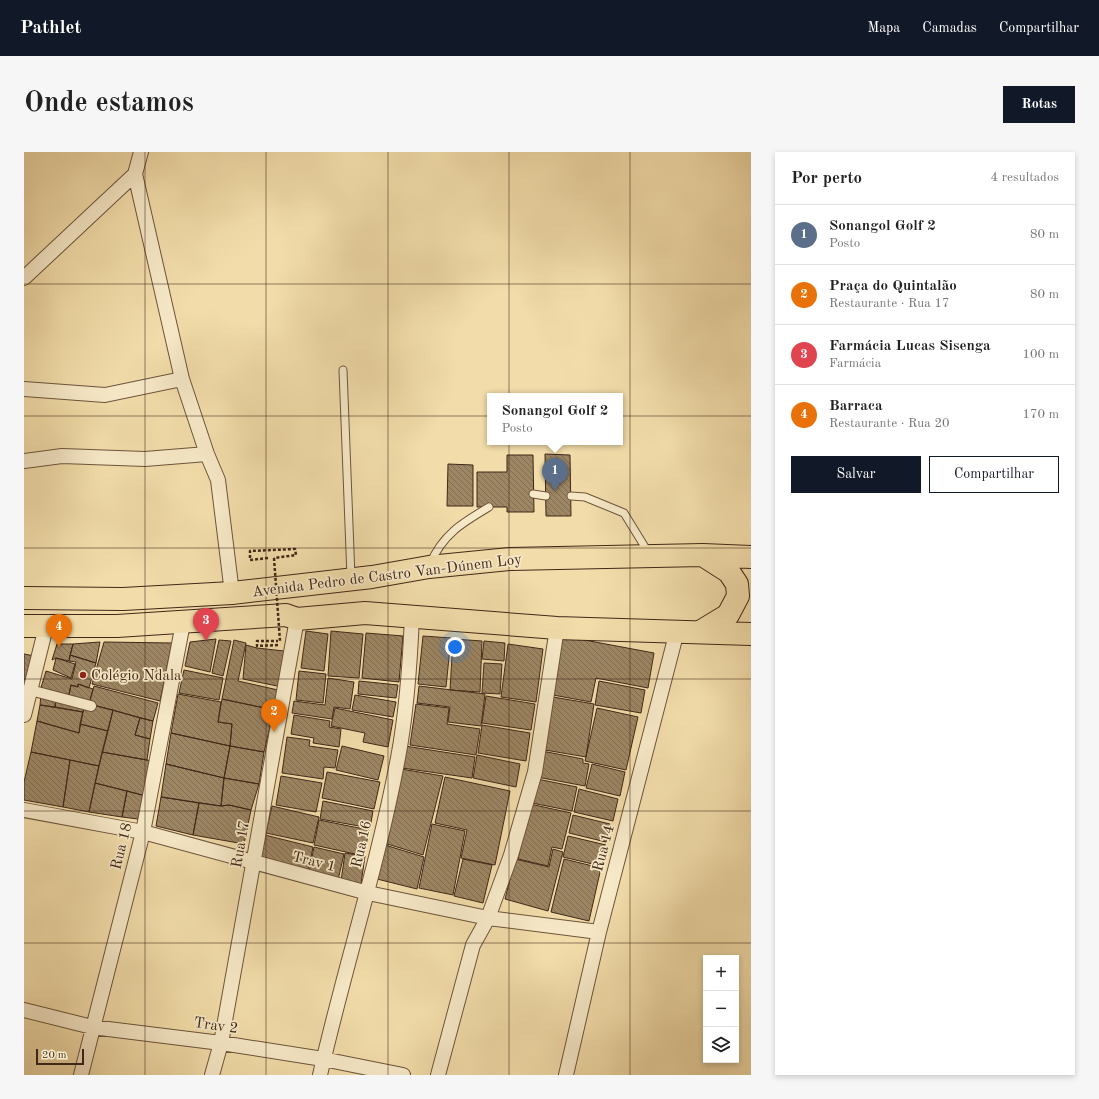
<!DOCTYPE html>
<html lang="pt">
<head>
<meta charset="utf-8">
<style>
	:root { --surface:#fff; --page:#f6f6f6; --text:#222; --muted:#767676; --line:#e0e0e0; --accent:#111827 }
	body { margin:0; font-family:"Old Standard TT",serif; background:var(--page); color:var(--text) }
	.controls { position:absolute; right:12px; bottom:12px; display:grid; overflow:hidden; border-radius:0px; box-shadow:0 2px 6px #0003 }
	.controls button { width:36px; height:36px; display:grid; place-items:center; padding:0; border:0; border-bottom:1px solid var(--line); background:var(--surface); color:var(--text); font:20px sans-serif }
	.scale { position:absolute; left:12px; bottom:10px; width:48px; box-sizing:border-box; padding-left:4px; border:2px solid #402718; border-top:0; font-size:11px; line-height:14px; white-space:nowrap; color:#402718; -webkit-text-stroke:3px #f7e9c8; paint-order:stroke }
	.you { position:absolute; left:431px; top:495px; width:14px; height:14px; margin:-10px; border:3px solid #fff; border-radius:50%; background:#1a73e8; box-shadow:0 0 0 6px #1a73e833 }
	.badge { display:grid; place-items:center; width:26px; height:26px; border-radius:50%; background:var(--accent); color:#fff; font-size:13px; font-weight:700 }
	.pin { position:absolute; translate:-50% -33px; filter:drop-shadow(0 1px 2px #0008) }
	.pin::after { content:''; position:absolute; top:21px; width:14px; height:12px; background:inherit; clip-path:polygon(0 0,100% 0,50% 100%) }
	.popup { position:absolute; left:463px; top:241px; width:136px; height:52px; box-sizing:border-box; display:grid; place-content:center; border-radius:0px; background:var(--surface); filter:drop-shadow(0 1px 3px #0005); font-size:13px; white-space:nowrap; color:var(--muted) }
	.popup b { font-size:15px; color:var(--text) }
	.popup::after { content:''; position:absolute; left:50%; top:100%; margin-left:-8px; border:8px solid transparent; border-top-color:var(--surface) }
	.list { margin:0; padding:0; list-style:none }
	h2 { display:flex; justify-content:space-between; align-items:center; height:52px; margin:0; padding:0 16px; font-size:17px }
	h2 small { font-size:13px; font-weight:400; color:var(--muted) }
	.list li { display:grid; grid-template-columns:26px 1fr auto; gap:12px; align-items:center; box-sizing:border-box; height:60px; padding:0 16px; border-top:1px solid var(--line) }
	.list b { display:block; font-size:15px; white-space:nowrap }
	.list p { margin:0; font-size:13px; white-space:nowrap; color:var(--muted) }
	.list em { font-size:13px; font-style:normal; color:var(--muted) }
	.actions { display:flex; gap:8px; padding:12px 16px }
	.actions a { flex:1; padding:9px 0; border:1px solid var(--accent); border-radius:0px; text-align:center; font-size:14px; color:var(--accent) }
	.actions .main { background:var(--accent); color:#fff }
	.icon { flex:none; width:22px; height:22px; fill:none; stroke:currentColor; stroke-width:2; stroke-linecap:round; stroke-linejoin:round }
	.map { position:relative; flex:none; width:727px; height:923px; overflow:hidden; border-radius:0px }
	header { display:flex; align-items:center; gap:24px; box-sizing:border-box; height:56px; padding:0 20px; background:var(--accent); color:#fff }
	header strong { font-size:19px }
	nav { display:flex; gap:22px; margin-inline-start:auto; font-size:14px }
	.intro { display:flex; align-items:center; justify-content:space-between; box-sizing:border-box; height:96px; padding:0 24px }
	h1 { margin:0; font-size:28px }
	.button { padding:10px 18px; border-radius:0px; background:var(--accent); color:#fff; font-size:14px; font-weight:700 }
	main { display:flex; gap:24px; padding:0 24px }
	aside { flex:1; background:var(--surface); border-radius:0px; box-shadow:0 2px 6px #0003 }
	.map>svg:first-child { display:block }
</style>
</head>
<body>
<header>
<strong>Pathlet</strong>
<nav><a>Mapa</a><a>Camadas</a><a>Compartilhar</a></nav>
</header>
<div class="intro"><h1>Onde estamos</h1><a class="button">Rotas</a></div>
<main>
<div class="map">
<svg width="727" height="923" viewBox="0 0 727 923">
	<defs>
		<pattern id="building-back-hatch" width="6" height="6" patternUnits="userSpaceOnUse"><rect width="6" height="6" fill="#9d8664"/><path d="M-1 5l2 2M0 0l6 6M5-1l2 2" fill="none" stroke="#816e51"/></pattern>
	</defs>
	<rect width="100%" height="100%" fill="#f2ddaa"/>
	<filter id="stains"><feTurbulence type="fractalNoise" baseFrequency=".005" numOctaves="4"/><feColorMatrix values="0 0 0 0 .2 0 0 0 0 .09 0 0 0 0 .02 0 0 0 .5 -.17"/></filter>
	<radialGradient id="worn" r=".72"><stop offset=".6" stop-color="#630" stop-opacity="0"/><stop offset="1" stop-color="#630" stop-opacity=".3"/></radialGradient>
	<path fill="url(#building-back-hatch)" stroke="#402718" d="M521 302 546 303 547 364H522Z
		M483 303H509L510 360H483V355H453V320H483Z
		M424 312 449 313V354H423Z
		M282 479 304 482 300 519 277 516Z
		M307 479 339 482 335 526 304 524Z
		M342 481 379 484 375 530 338 526Z
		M399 484 427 486 422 535 394 532Z
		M539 484 630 501 624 536 572 526 567 550 529 543Z
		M192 487 186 520 161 514 166 490Z
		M429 487 458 489 456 540 426 538Z
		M195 488 207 489 199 524 188 521Z
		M210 488 222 491 214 529 254 538 250 558 198 547Z
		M460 489 481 491 480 509 458 507Z
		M76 490 72 511 46 503 49 492Z
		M80 490 148 491 136 549 68 532Z
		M33 492H49L45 509 32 506 28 508Z
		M484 492 519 497 512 550 477 545Z
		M222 493 233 496 260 499 258 535 219 527Z
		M0 502 10 504 6 530 0 528Z
		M46 503 72 511 65 536 54 532V535L47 533 44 547 16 539 22 519 48 527 52 510 45 509Z
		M32 506 51 512 47 526 29 518Z
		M460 511 478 512 476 542 458 541Z
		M160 518 199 526 195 548 155 541Z
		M275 519 302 522 299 551 272 548Z
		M304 526 330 530 326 557 310 555 308 567 268 561 270 549 301 553Z
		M335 529 374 533 372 546 334 542Z
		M575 529 621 538 617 561 571 553Z
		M54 532 69 537 65 552 44 547 47 533 54 535Z
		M70 534 134 551 129 569 65 552Z
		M395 534 461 542 457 574 424 570 426 555 393 551Z
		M17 542 32 546 31 555 16 553Z
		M154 542 197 550 194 570 208 572 206 594 147 581Z
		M331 543 372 550 369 565 328 558Z
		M462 544 511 552 507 578 458 571Z
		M529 545 570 552 562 605 521 598Z
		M32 546 61 554 59 560 31 555Z
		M198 547 250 558 240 600 206 594 208 572 194 570Z
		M61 551 89 558 84 579 56 572Z
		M392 552 425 556 423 572 456 577 452 603 386 593Z
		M16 553 59 560 55 581 13 569Z
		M311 556 369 568 364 595 339 590 341 581 307 574Z
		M573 556 614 565 602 618 561 609Z
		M89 558 116 566 111 583 126 587 123 608 78 600Z
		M270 563 306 569 305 575 317 577 315 595 289 591 290 586 267 582Z
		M116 566 129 569 126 587 111 583Z
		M13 569 55 581 56 572 84 579 75 614 7 600Z
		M458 573 506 581 502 609 454 601Z
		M147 581 206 594 200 626 142 612Z
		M263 585 286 588 285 594 314 598 311 616 300 615 299 627 258 621Z
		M206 594 240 600 235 632 200 626Z
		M318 594 360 604 354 628 312 618Z
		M381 594 451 605 448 626 378 616Z
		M518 599 559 607V611L565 612 561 634 513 625Z
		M7 600 46 608 39 655 0 648V630Z
		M78 600 128 609 122 644 71 631Z
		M453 603 496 612 492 635 449 626Z
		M46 608 75 614 65 660 39 655Z
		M142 612 200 626 197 654 137 645Z
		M568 612 601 620 596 644 562 636Z
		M377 617 419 624 399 703 360 691Z
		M303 620 356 630 350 657 298 646Z
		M257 624 298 631 292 660 252 653Z
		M421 625 486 639 471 713 437 706 443 678 411 671Z
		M200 626 235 632 227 658 205 653 197 654Z
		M513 627 553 635 548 659 508 651Z
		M71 631 103 639 98 665 65 660Z
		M555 637 594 647 589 669 550 660Z
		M103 639 122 644 114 667 98 665Z
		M137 645 175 651 169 683 132 674Z
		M299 649 349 659 346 676 296 667Z
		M175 651 197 654 205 653 227 658 220 692 169 683Z
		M506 652 547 661 538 697 528 695 524 714 494 707Z
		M248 654 295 665 289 691 242 681Z
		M549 663 586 672 582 690 545 681Z
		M295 668 345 678 340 704 290 693Z
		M408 672 441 679 429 743 395 736Z
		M241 683 289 695 284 720 236 708Z
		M544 684 582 693 577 714 539 705Z
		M361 693 400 705 393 737 353 727Z
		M290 695 320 702 314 728 285 721Z
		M529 697 539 700 524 759 481 747 491 707 525 715Z
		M321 701 341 704 337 732 317 729Z
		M439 707 468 713 459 751 430 744Z
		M540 707 577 716 565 769 527 760Z"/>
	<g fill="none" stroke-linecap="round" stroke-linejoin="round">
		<g stroke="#6c543c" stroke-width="9">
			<path id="service" d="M319 218 327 425
				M509 342 522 344
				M547 344 561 345 600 361 624 400
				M406 412C419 382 438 371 465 355"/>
		</g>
		<g stroke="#6c543c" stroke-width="12">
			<path id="pedestrian" d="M6 538 67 554"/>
		</g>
		<g stroke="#6c543c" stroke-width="16">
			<path id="minor" d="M117 0 111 22 158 227 183 302 194 328 208 441
				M0 126 111 22
				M0 237 81 243 158 227
				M0 309 38 304 121 307 183 302
				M0 563 22 475
				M0 658 119 680 344 741 464 766 575 780
				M0 858 68 875 197 891 299 907 379 923
				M57 923 119 680 159 471
				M188 923 197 891 273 467
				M296 923C320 817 354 713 374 606 383 559 386 512 388 464
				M414 923 449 793 464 766 487 703 511 620 533 476
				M542 923 575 780 653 479"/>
		</g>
		<g stroke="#402718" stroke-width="24">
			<path id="trunk" d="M0 446 99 447 208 441 348 425 405 415 486 407 679 403 727 405
				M0 474H93L262 463 273 467 341 461 533 476 727 482
				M676 480 704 463 714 444 713 432 705 420 680 404"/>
		</g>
		<path stroke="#402718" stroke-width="2.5" stroke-dasharray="3 2" stroke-linecap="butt" d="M244 406 226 408V399L271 397 272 403 250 406
			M254 493 233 494V489H254"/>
		<use href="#service" stroke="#f7e9c8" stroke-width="7"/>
		<use href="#pedestrian" stroke="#f7e9c8" stroke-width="10"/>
		<use href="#minor" stroke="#f7e9c8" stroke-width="14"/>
		<use href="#trunk" stroke="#f2ddaa" stroke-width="22"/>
		<path stroke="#402718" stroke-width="2.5" stroke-dasharray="3 2" stroke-linecap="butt" d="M250 406 256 489"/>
	</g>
	<path fill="none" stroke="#402718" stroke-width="1" stroke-opacity="0.55" d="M121 0V923M242 0V923M364 0V923M485 0V923M606 0V923M0 132H727M0 264H727M0 396H727M0 527H727M0 659H727M0 791H727"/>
	<circle fill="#8f2418" stroke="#f7e9c8" stroke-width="1.5" cx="59" cy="523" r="4"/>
	<g text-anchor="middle" stroke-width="3.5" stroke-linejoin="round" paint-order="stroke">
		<g font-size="15" fill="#402718" stroke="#f7e9c8">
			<text transform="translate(363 423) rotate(-7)" y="5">Avenida Pedro de Castro Van-Dúnem Loy</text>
			<text transform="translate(216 692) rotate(-80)" y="5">Rua 17</text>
			<text transform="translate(337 692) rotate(-77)" y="5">Rua 16</text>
			<text transform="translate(97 694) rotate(-76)" y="5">Rua 18</text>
			<text transform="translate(579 696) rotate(-75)" y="5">Rua 14</text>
			<text transform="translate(290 709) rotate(14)" y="5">Trav 1</text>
			<text transform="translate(192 873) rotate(8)" y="5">Trav 2</text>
		</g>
		<g font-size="15" fill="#402718" stroke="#f7e9c8" text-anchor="start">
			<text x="67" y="528">Colégio Ndala</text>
		</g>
	</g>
	<rect width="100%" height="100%" filter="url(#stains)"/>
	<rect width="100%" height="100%" fill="url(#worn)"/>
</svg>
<div class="controls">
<button>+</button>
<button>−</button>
<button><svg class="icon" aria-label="layers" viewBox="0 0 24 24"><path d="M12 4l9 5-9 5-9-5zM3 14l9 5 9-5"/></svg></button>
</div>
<div class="scale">20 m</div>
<div class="you"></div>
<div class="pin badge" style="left:531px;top:339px;background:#5c6f8a">1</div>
<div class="popup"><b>Sonangol Golf 2</b>Posto</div>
<div class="pin badge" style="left:250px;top:580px;background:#e8710a">2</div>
<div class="pin badge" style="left:182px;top:489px;background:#e0444e">3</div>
<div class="pin badge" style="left:35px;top:495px;background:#e8710a">4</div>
</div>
<aside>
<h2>Por perto<small>4 resultados</small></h2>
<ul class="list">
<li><span class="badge" style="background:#5c6f8a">1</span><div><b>Sonangol Golf 2</b><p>Posto</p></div><em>80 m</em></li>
<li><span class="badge" style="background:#e8710a">2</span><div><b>Praça do Quintalão</b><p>Restaurante · Rua 17</p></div><em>80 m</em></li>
<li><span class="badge" style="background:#e0444e">3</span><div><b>Farmácia Lucas Sisenga</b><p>Farmácia</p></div><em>100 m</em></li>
<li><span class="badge" style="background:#e8710a">4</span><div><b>Barraca</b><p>Restaurante · Rua 20</p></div><em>170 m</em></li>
</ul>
<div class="actions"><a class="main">Salvar</a><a>Compartilhar</a></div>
</aside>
</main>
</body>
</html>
